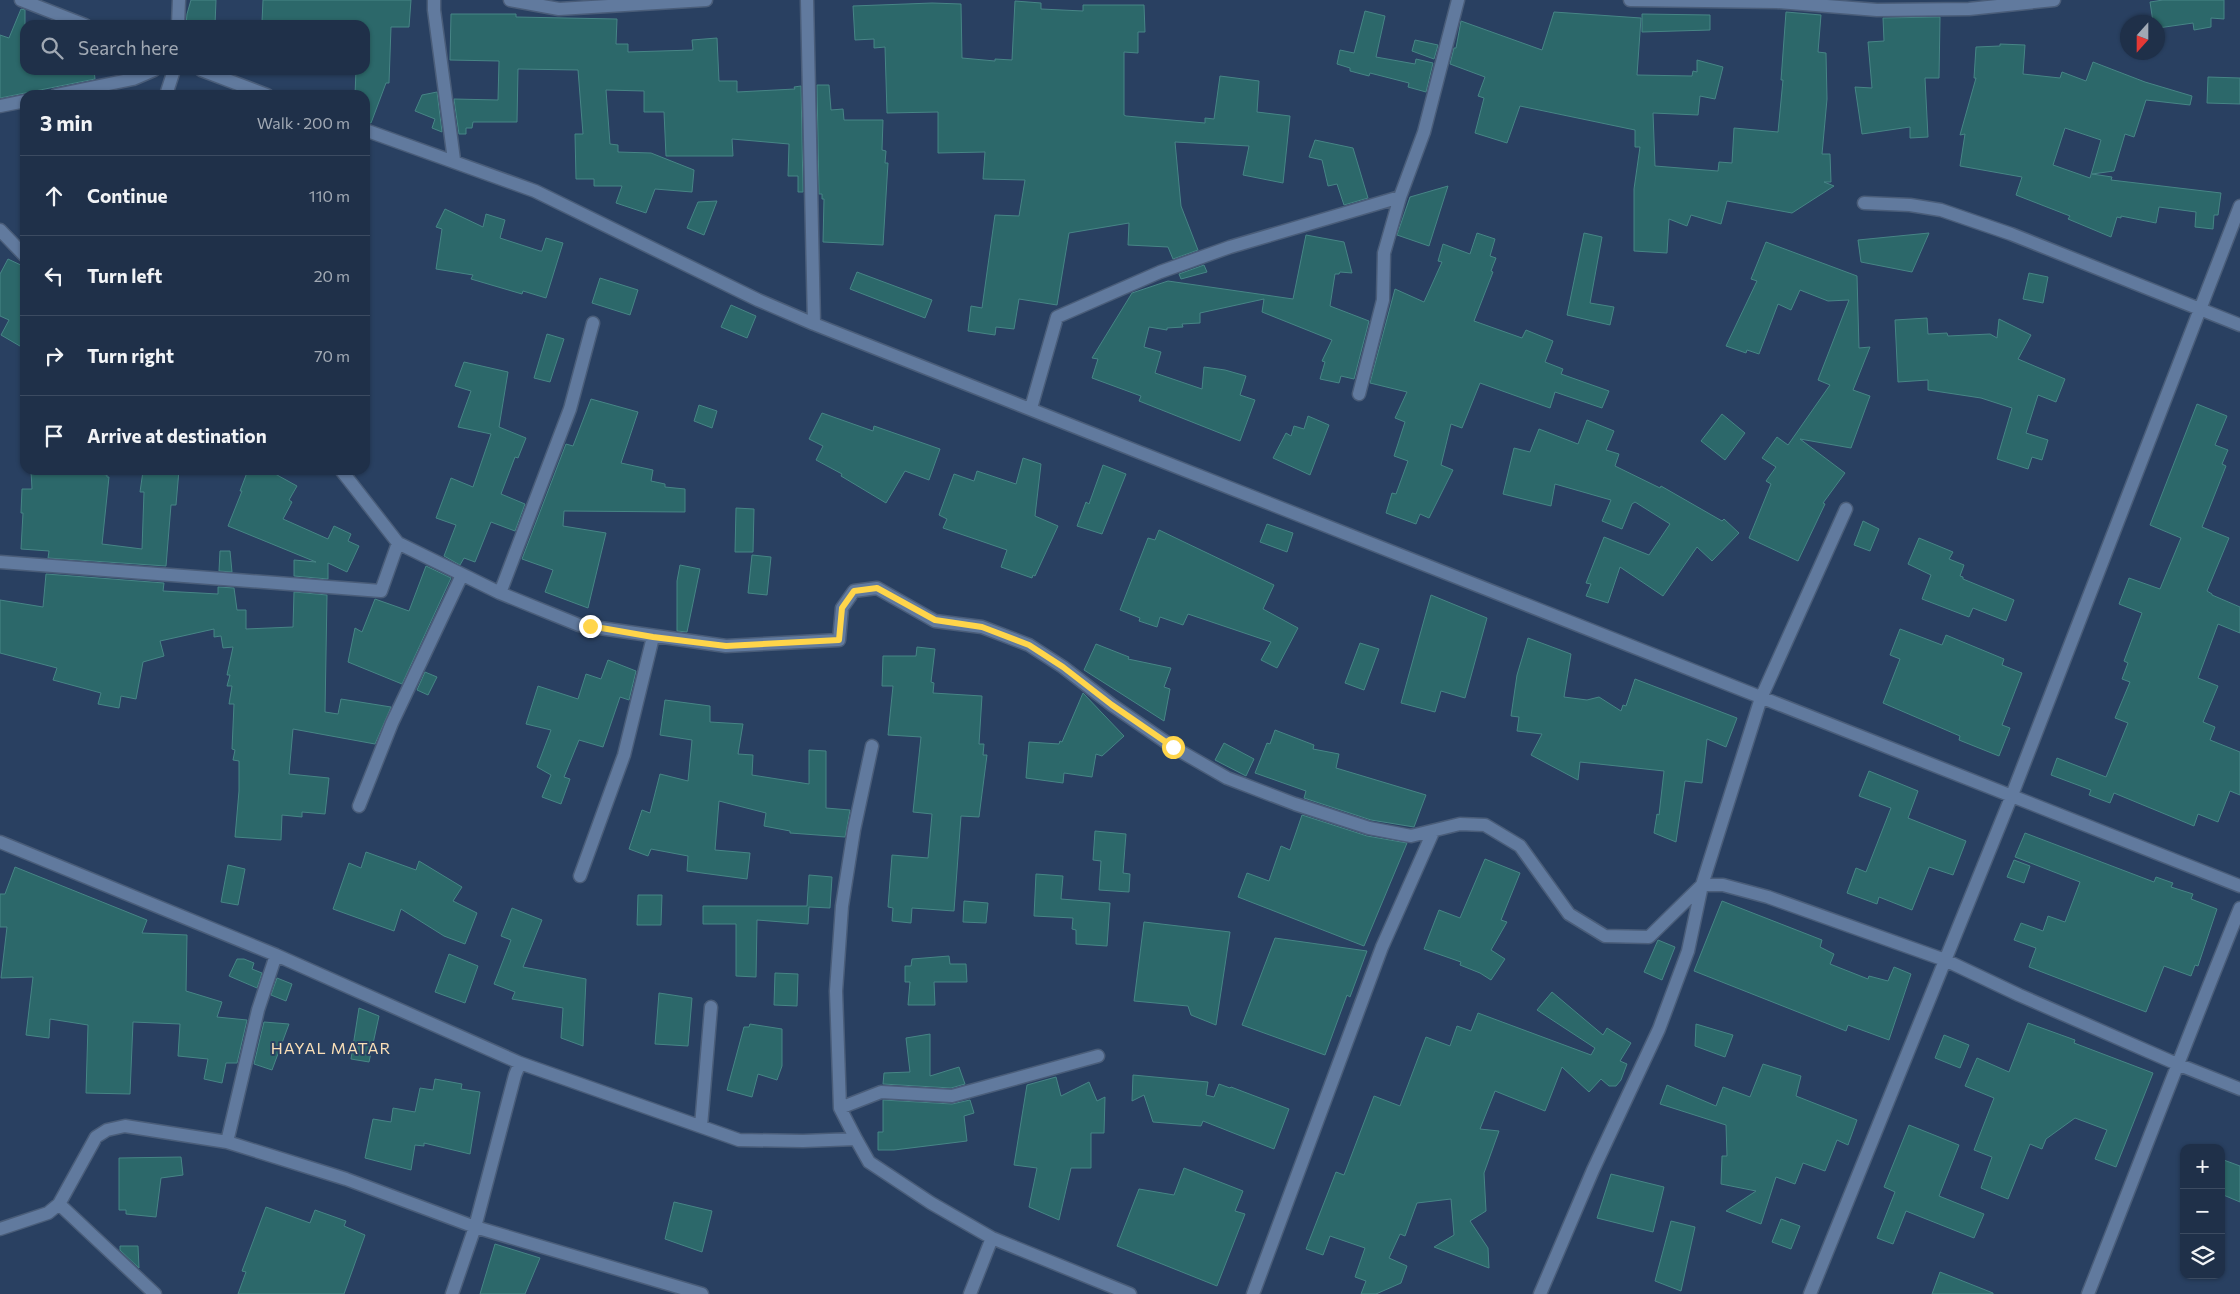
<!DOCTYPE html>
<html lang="en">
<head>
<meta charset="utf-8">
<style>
	:root { --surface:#1f3049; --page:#273850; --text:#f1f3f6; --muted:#a1a9b4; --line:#3c4b61 }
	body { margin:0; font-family:Commissioner,sans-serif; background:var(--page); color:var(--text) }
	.controls { position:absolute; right:15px; bottom:15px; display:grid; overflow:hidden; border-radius:10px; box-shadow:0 1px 4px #0004 }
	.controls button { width:45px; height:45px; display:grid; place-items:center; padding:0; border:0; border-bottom:1px solid var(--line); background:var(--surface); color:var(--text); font:25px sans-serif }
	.compass { position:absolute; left:2120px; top:15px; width:45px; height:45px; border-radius:50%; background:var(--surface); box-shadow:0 1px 4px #0004; rotate:201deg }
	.stop { position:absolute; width:15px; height:15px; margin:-11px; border:4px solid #ffd54a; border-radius:50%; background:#fff }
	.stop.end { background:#ffd54a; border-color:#fff; box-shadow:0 1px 5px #0008 }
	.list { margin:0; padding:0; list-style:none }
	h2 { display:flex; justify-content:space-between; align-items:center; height:65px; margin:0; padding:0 20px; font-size:21px }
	h2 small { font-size:16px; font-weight:400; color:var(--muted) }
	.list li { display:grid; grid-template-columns:32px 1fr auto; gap:15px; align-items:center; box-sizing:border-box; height:80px; padding:0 20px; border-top:1px solid var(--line) }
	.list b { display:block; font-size:19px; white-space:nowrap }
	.list em { font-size:16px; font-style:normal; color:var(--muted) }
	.icon { flex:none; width:28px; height:28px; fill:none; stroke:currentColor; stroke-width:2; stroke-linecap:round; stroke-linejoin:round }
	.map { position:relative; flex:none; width:2240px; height:1294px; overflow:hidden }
	.search { position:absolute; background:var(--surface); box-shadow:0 1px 4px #0004; left:20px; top:20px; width:350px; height:55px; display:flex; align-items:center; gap:12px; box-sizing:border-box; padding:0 18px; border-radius:15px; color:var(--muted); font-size:19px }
	.panel { position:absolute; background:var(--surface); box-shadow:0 1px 4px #0004; left:20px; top:90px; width:350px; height:385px; border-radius:15px }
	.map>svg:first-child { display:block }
</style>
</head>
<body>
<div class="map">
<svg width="2240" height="1294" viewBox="0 0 2240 1294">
	<rect width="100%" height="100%" fill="#294061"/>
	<path fill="#2c686a" stroke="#478586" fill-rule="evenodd" d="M191 0H216L215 25H186L187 14Z
		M263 0H411L409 27H391L389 83H386L371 123 365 122V95H355L356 70H365V25H290V23L262 22Z
		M2163 0H2224V19L2211 18V27L2194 30 2193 23 2158 28V22H2153L2150 2Z
		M1015 1 1041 3V9L1083 11V5H1144L1145 32H1138V53L1124 52V115L1126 116 1205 123V118L1214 119 1220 76 1259 81 1257 112 1290 116 1283 183 1243 175 1249 146 1175 142 1181 206 1198 250 1173 259 1168 247 1128 245 1129 223 1069 233 1057 305 1019 299 1014 329 996 327 995 335 968 331 971 306 982 308 995 215 1019 216 1025 180 983 179 985 152 938 153V112L887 113 885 47 874 48V39L855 40 853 6 932 3 961 4 962 58 995 61V59L1012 60Z
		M21 9 25 10V70H94L95 79 0 98V35L9 38Z
		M1365 11 1385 16 1376 57 1415 64 1416 59 1433 63 1426 92 1408 87 1409 83 1370 73 1369 76 1350 71V68L1337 64 1340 50 1354 53Z
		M1554 12 1641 18 1637 75 1692 76 1693 71 1697 72V60L1723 67 1715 99 1700 96 1698 115 1653 113 1655 166 1718 171 1719 162 1732 163 1734 128 1778 132 1783 80H1781L1786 12 1821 15 1818 52 1826 53 1827 99 1822 154H1830L1831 182H1824L1834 186 1792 213 1727 201 1721 224 1691 215 1687 226 1669 219 1667 253 1634 251V189L1640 147H1635V130L1520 106 1507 143 1475 133 1484 98 1478 96 1485 77 1450 64 1454 48H1456L1461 21 1542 50Z
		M451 14H516V17L617 19 616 44H628V52L693 50 692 40 717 38 719 81H737V92L795 89 794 87 801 86 803 192H798V176H788L789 144 732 139 733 156H666L664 112H644V91L606 90 610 144 618 145V152L651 153 694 170 692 192 655 189 646 213 616 203 622 186H594V179H576L575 134H583L578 70 518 69 517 122H473L472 128H466V134H459L454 99 498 100 499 61 450 60Z
		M1642 14 1710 15V30L1642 32Z
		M1940 17 1939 78H1925L1928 137 1910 138V127L1862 134 1855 87 1872 88 1868 42 1884 41 1883 18Z
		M1415 40 1438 45 1434 59 1412 51Z
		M2000 44 2025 45 2023 74 2060 78 2062 72 2086 81 2093 62 2145 82 2192 96 2190 105 2146 100 2134 137 2125 134 2114 171 2092 174 2112 177 2111 180 2221 193 2218 215H2214L2213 229 2195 227 2196 212 2159 207 2156 223 2121 216V218L2117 217 2111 237 2068 219 2070 216 2016 195 2022 177 1960 166 1965 134 1960 135 1976 78H1974L1976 47 2000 46ZM2065 128 2101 140 2090 178 2053 165Z
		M2208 77 2240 78V104L2207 103Z
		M817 85H829L831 110 843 109 844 120H883L882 150 886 151 885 163H888L883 245 823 242 824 199H822V194H819Z
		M437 92 442 132 432 128 435 119 415 111 422 95Z
		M1315 140 1353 148 1368 198 1344 205 1337 184 1328 186 1322 160 1309 157Z
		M1448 186 1429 246 1397 235 1410 197Z
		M717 201 704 235 687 228 698 202Z
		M445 209 483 227 486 214 505 220 500 238 540 251H542L546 238 563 243 546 298 523 291 522 294 471 279 473 275 436 269 442 229 436 227Z
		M1477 233 1495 239 1490 256 1496 258 1491 271 1493 272 1474 321 1522 338 1526 330 1553 341 1545 362 1563 369 1561 374 1609 391 1602 408 1555 392 1550 408 1480 383 1462 428 1451 424 1441 465 1453 470 1429 518 1420 514 1416 524 1386 513 1392 493 1396 494 1408 461 1394 456 1405 422 1395 418 1407 392 1370 383 1395 289 1424 302 1442 262 1438 261 1443 244 1470 254Z
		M1584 233 1602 237 1590 303 1614 307 1610 325 1567 315Z
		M1929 233 1912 272 1861 262 1858 240Z
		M1306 235 1344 242 1352 273 1340 272 1339 274H1335L1330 306 1369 321 1354 379 1341 376 1339 383 1320 379 1325 362 1322 361 1332 340 1262 312 1264 299 1200 313V323L1182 324 1183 327 1167 328V330L1149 327 1144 347 1161 352 1155 373 1202 389 1204 367 1225 370 1246 376 1240 395 1255 400 1240 441 1139 401 1141 396 1092 378 1098 359 1092 358 1132 293 1168 281 1293 299Z
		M1766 242 1857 276 1859 348 1870 347 1853 390 1870 396 1851 448 1800 439 1845 473 1823 503 1825 504 1798 561 1749 538 1771 484 1766 481 1776 467 1762 458 1777 437 1788 445 1830 385 1818 380 1849 300 1828 301 1800 290 1791 310 1778 304 1759 354 1747 350 1746 353 1726 346 1757 281 1751 279Z
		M8 259 25 267V349L1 335 9 320 0 316V274Z
		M1204 265 1207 272 1181 279 1179 274Z
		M857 272 932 300 925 318 850 289Z
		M2029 273 2048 277 2043 303 2023 299Z
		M600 278 638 290 630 315 592 303Z
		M731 305 756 316 747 338 721 327Z
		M1927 318 1928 334 1947 333 1948 336 1990 334 1997 338 1999 319 2031 335 2018 359 2065 379 2056 402 2038 395 2026 433 2048 440 2042 460 2032 457 2028 469 1997 459 2012 408 1981 398 1928 390V380L1898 382 1895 320Z
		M547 334 564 339 550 382 534 378Z
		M464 362 508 372 499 427 526 438 518 458 515 457 501 494 525 504 515 531 491 522 475 562 464 558 460 565 444 556 456 525 436 518 451 478 473 487 491 434 458 427 471 391 455 386Z
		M591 399 638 412 621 463 653 470 651 481 665 484V487L685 489V512L564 511 563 526 606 533 588 608 545 592 553 570 522 559 566 444 573 446Z
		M2197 404 2227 416 2215 445 2228 450 2222 464 2226 466 2202 527 2229 538 2207 591 2212 594V595L2240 607V633L2218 624 2198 678 2218 686 2203 722 2215 727 2210 740 2240 752V795L2230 791 2218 822 2198 814 2194 826 2114 793 2110 803 2089 795 2091 790 2051 775 2057 758 2106 777 2128 723 2115 718 2130 682 2122 679 2128 663 2124 661 2142 613 2119 604 2129 578 2160 589 2181 538 2150 525Z
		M699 405 717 411 712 428 694 421Z
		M822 413 873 431 874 426 940 449 929 480 905 471 886 503 841 476 842 474 816 460 823 446 809 439Z
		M1722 414 1745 433 1725 460 1701 441Z
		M1308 416 1329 425 1310 475 1273 458 1286 433 1291 436 1294 426 1304 429Z
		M1587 420 1614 431 1606 450 1619 454 1615 466 1660 488 1661 486 1722 521 1724 519 1739 533 1712 561 1697 547 1663 596 1620 567 1608 603 1586 596 1591 584 1586 583 1604 537 1649 555 1670 524 1635 502 1632 504 1622 529 1602 521 1611 500 1555 484 1551 506 1503 494 1514 448 1530 452 1539 429 1578 444Z
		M1023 458 1041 464 1035 516 1058 526 1035 576 1033 575 1032 578 1001 567 1007 550 943 528 947 519 939 515 954 474 974 481 977 471 1016 484Z
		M1103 465 1126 474 1102 534 1077 526 1086 502 1089 504Z
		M76 470 107 475V477H109L102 544 142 549 144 492H140L143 471 159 473V470H179L176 505H171L166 566 48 558 49 551 21 549 23 513H21L22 489H32L31 471Z
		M248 470H268L297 486 289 500 292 502 283 519 328 539 334 526 351 534 348 541 359 546 347 572 328 563V579L294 576V560L316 562 228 526 242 491H240Z
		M736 508 754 509 753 552H735Z
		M1863 521 1879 529 1870 551 1854 545Z
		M1267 524 1293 533 1287 552 1260 542Z
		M1159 530 1274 585 1263 609 1298 628 1277 668 1261 660 1271 642 1188 614 1183 625 1160 617 1157 627 1139 621 1140 618 1120 610 1148 538 1155 540Z
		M1919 538 1953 552 1949 559 1964 565 1960 576 1963 577V579L2014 600 2006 621 1973 608 1969 617 1922 599 1931 575 1908 564Z
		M220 551H230L232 572 219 571Z
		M752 555 771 557 767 595 748 593Z
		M680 565 700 569 687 632 677 631V581Z
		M426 566 451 578 402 684 348 662 355 628 362 632 375 599 409 611Z
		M46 574 164 583 163 591 218 594V587L234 588 237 610H246V629L293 627 294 592 327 595 325 712 338 714 341 699 391 707 375 744 293 729 289 774 329 778 325 814 302 812V817L282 815 281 840 235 837 239 791V761L233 760 235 750 232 749 234 704H229L232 686H227L230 675H227L233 647 223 648 221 636 214 637V629L160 641 164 656 143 662 136 699 121 696 119 708 98 704 101 693 53 680 57 668 0 653V600L43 607Z
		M1431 595 1487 618 1465 698 1441 691 1435 712 1401 703Z
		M1900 629 1942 645 1946 635 2004 659 2002 665 2022 673 2002 725 2010 728 1999 756 1959 740 1960 736 1883 703 1900 659 1890 655Z
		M1528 638 1571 654 1564 697 1587 700 1599 697 1621 711 1623 705 1626 706 1635 679 1737 718 1726 747 1707 739 1702 783 1685 781 1676 842 1654 833 1657 814 1659 815 1664 771 1580 762 1578 780 1531 755 1542 734 1517 731 1519 717 1511 716 1517 675Z
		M1360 643 1379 649 1364 690 1345 683Z
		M1096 644 1129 657 1128 659 1171 668 1164 687 1170 689 1164 721 1084 670Z
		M917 647 935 649 931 682 934 683 933 693 982 696 979 744H984L983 755H987L979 817 961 816 954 911 912 908 911 923 892 921 893 908 888 907 892 855 928 858 932 814 913 812 921 737 888 735 893 686H882L883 656H916Z
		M608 660 636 671 629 700 620 697 603 747 579 740 564 777 570 779 561 804 542 797 551 775 537 767 551 730 526 724 538 686 578 699 586 674 601 679Z
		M425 672 437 677 428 695 417 690Z
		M1083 693 1124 736 1102 756 1096 754 1092 777 1064 773 1063 783 1026 778 1029 742 1059 744 1060 741 1062 742Z
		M665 700 710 706V722L743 724 738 754 753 755 752 775 809 784V750L826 751V808L850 810 845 837 790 833V831L764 826 766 813 719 801 715 850 750 853 747 879 687 871 688 856 651 849 648 856 629 849 642 810 650 813 660 774 688 781 692 740 660 735Z
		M1275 730 1314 745 1313 749 1339 754 1336 768 1426 795 1414 827 1371 820 1304 798 1306 791 1255 773 1267 743 1270 744Z
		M1224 743 1254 759 1246 776 1215 760Z
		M1869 771 1918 791 1908 818 1966 841 1953 875 1929 867 1912 910 1879 897 1877 904 1847 893 1856 868 1866 872 1891 808 1859 796Z
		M1302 815 1367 836 1407 843 1364 946 1238 897 1247 873 1269 881 1281 846 1290 850Z
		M1095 831 1126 834 1123 873 1130 874 1129 892 1099 890 1101 861 1093 860Z
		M2025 833 2154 882 2156 877 2173 883 2171 887 2193 894 2191 899 2217 909 2198 966 2195 965 2191 976 2164 966 2146 1012 2029 967 2036 948 2014 940 2021 923 2043 931 2048 916 2065 922 2080 882 2015 857Z
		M366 852 416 870 419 861 462 887 453 901 477 913 465 944 444 936 401 909 394 931 333 909 349 863 361 868Z
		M1485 859 1520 873 1501 920 1507 922 1491 950 1505 959 1491 980 1480 973 1460 965 1461 962 1424 949 1439 910 1460 918Z
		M2014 860 2030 866 2024 883 2007 877Z
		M228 865 245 869 238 905 221 902Z
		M15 867 147 920 142 933 187 935 186 991 222 1002 217 1017 247 1020 237 1063H226L222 1083 204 1079 208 1059 178 1056 180 1024 133 1022 130 1094 86 1093 88 1025 50 1019 49 1038 26 1035 33 977 1 978 7 927H0V894H5Z
		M1036 874 1063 876 1061 899 1110 903 1107 946 1076 944V930L1072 929 1073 918 1034 916Z
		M809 875 832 877 830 908 809 907 808 924 757 920 756 977 736 976V924H703V906H807Z
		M638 895H662L661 925H637Z
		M964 901 988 903 986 923 963 922Z
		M1722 901 1822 940 1820 947 1834 954 1830 964 1868 979 1869 976 1888 981 1894 967 1911 974 1889 1040 1848 1025 1846 1031 1694 971Z
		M512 908 542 920 523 967 586 979 583 1046 561 1038 563 1008 512 999 515 992 494 984 511 940 501 936Z
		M1144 922 1230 932 1216 1025 1191 1015 1188 1006 1134 1001Z
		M1275 938 1367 951 1350 997 1347 995 1325 1055 1242 1025Z
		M1658 940 1675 947 1662 980 1644 972Z
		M449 954 478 966 465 1003 435 992Z
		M949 956 950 964H966L967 982H934L935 1005H908L910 982H905V966H911L912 959Z
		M237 959H244L254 963 252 969 262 973 257 988 229 976Z
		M775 973 798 974 797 1006 774 1005Z
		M277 978 292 984 286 1001 271 995Z
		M1552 992 1603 1035 1607 1028 1631 1043 1620 1061 1627 1064 1621 1080 1616 1086H1609L1601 1079 1589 1092 1562 1067 1545 1111 1495 1091 1480 1129 1499 1131 1484 1173 1486 1211 1470 1221 1488 1248 1489 1268 1434 1247 1454 1235 1451 1199 1417 1203 1405 1236 1400 1234 1389 1258 1407 1266 1401 1283 1376 1294H1361L1366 1281 1355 1277 1365 1248 1330 1236 1323 1255 1306 1249 1336 1172 1344 1175 1374 1096 1400 1106 1426 1037 1450 1046 1457 1026 1471 1031 1478 1013 1591 1055 1595 1048 1537 1010Z
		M659 993 692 998 688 1046 655 1044Z
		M359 1008 379 1016 369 1062 351 1059Z
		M264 1022 289 1024 272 1070 254 1064Z
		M2028 1023 2075 1040 2074 1043 2153 1073 2116 1167 2095 1159 2107 1130 2075 1118 2046 1139 2042 1149 2030 1144 2008 1199 1981 1188 1992 1157 1974 1150 1994 1098 1965 1086 1977 1058 2009 1072Z
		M750 1024 782 1029V1066L777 1080 758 1074 752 1097 727 1090 744 1027H749Z
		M1696 1024 1733 1035 1725 1057 1695 1046Z
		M930 1034V1076L959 1067 965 1084 951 1088 883 1084 884 1073 910 1072 906 1038Z
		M1944 1035 1969 1045 1960 1068 1935 1058Z
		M1763 1064 1801 1076 1796 1096 1857 1120 1848 1145 1837 1140 1825 1171 1803 1163 1795 1184 1776 1177 1761 1224 1726 1211 1756 1191 1721 1184 1722 1156H1727L1726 1125 1660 1104 1667 1085 1716 1106 1723 1087 1750 1097Z
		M1133 1075 1208 1082 1206 1095 1214 1097 1219 1084 1230 1088 1231 1087 1289 1109 1274 1149 1203 1121 1201 1126 1153 1122 1144 1095 1132 1101Z
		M1056 1077 1061 1096 1089 1082 1097 1101 1105 1097 1104 1133H1091V1168H1071L1059 1220 1029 1207 1037 1168 1014 1165 1027 1085Z
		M435 1079 462 1084 461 1089 480 1092 470 1154 424 1143V1146L415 1145 411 1170 365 1158 373 1119 391 1122 393 1108 415 1112 420 1088 433 1090Z
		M883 1100 952 1104 970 1100 974 1113 964 1116 967 1141 894 1150H878V1132H883Z
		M1909 1125 1959 1145 1939 1196 1984 1214 1974 1238 1906 1211 1893 1244 1877 1238 1895 1192 1884 1187Z
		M181 1157 183 1175 161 1178 156 1217 126 1214V1210H119V1158Z
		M2221 1159 2240 1166V1202L2221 1194Z
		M1184 1168 1243 1191 1235 1211 1245 1214 1217 1286 1117 1246 1139 1189 1174 1195Z
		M1611 1174 1664 1187 1653 1232 1597 1218Z
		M674 1202 712 1211 702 1252 665 1239Z
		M266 1207 310 1223 315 1210 346 1221 344 1226 365 1235 344 1294H238L246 1272 242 1271Z
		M1781 1219 1800 1226 1791 1249 1772 1242Z
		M1671 1221 1695 1227 1681 1291 1655 1281Z
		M495 1244 540 1258 525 1294H480Z
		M120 1246H138L139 1268 120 1250Z
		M1940 1272 1993 1293V1294H1932Z"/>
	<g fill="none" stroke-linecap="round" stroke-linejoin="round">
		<g stroke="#4a5d79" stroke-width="15">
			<path id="minor" d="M21 0 85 25
				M434 0V10L454 160
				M510 0 559 9 706 0
				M807 0 814 324
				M1630 0 1777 2 1877 10 1969 9 2054 0
				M178 25 179 0
				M201 70 267 95
				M56 95 133 79 154 70
				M166 95 174 70
				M0 106 25 101
				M365 130 535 191 758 300 814 324 2240 886
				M1864 203 1910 205 1941 210 2011 234 2240 325
				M0 230 25 256
				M1359 394 1383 300 1384 253 1400 197 1424 132 1458 0
				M1031 408 1057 317 1160 272 1230 247 1400 197
				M341 470 398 543 500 593 579 625 726 646 839 640 842 608 854 591 877 588 935 621 982 627 1029 645 1063 667 1112 705 1173 747 1227 778 1295 804 1369 828 1411 836 1460 824 1485 825 1520 846 1569 914 1605 936 1649 937 1702 885H1723L1768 897 1945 960 2019 995 2177 1064 2240 1089
				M0 562 381 591 398 543
				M500 593 570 409 593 323
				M359 806 392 723 462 575
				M0 842 276 955 520 1063 739 1140 803 1141 856 1139 869 1162 931 1203 992 1238 1130 1294
				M580 876 624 755 653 637
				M840 1108 881 1092 952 1096 1098 1056
				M701 1126 711 1007
				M856 1139 840 1108 836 991 842 906 854 830 872 746
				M227 1142 258 1010 276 955
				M59 1204 155 1294
				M0 1229 48 1213 59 1204 96 1137 107 1130 125 1126 227 1142 346 1179 475 1227 702 1294
				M452 1294 475 1227 515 1075 520 1063
				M970 1294 992 1238
				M1253 1294 1382 947 1433 832
				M1540 1294 1593 1170 1659 1029 1688 951 1702 885 1761 698 1846 509
				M1810 1294 2012 795 2240 206
				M2088 1294C2139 1165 2188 1036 2240 908"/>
		</g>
		<use href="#minor" stroke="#617a9e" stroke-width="12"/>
	</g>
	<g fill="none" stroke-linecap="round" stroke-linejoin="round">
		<path stroke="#ffd54a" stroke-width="6" d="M590 626 653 637 726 646 839 640 842 608 854 591 877 588 935 620 982 627 1029 645 1063 667 1112 705 1173 747"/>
	</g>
	<g text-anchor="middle" stroke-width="4" stroke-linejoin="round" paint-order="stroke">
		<g font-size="16" letter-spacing="1" fill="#fadfb7" stroke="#294061">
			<text x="331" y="1054">HAYAL MATAR</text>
		</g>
	</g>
</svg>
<div class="controls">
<button>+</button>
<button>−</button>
<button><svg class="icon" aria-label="layers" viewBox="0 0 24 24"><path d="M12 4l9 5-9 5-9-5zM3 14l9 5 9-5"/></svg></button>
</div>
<svg class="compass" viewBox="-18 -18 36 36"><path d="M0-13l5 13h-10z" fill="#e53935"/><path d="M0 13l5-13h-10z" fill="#a1a9b4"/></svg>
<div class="stop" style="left:1173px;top:747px"></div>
<div class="stop end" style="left:590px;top:626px"></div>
<div class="search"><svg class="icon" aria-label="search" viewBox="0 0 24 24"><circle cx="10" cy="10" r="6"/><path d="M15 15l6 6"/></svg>Search here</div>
<section class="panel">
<h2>3 min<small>Walk · 200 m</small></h2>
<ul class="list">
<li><svg class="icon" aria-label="ahead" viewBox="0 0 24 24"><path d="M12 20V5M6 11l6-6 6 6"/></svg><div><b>Continue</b></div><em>110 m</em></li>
<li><svg class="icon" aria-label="left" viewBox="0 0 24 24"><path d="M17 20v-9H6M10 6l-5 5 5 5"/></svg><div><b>Turn left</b></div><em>20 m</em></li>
<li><svg class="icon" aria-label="right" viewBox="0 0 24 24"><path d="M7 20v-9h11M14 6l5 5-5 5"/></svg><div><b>Turn right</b></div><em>70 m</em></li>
<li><svg class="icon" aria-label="arrive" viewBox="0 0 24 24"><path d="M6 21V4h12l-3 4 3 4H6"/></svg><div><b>Arrive at destination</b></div></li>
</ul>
</section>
</div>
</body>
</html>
